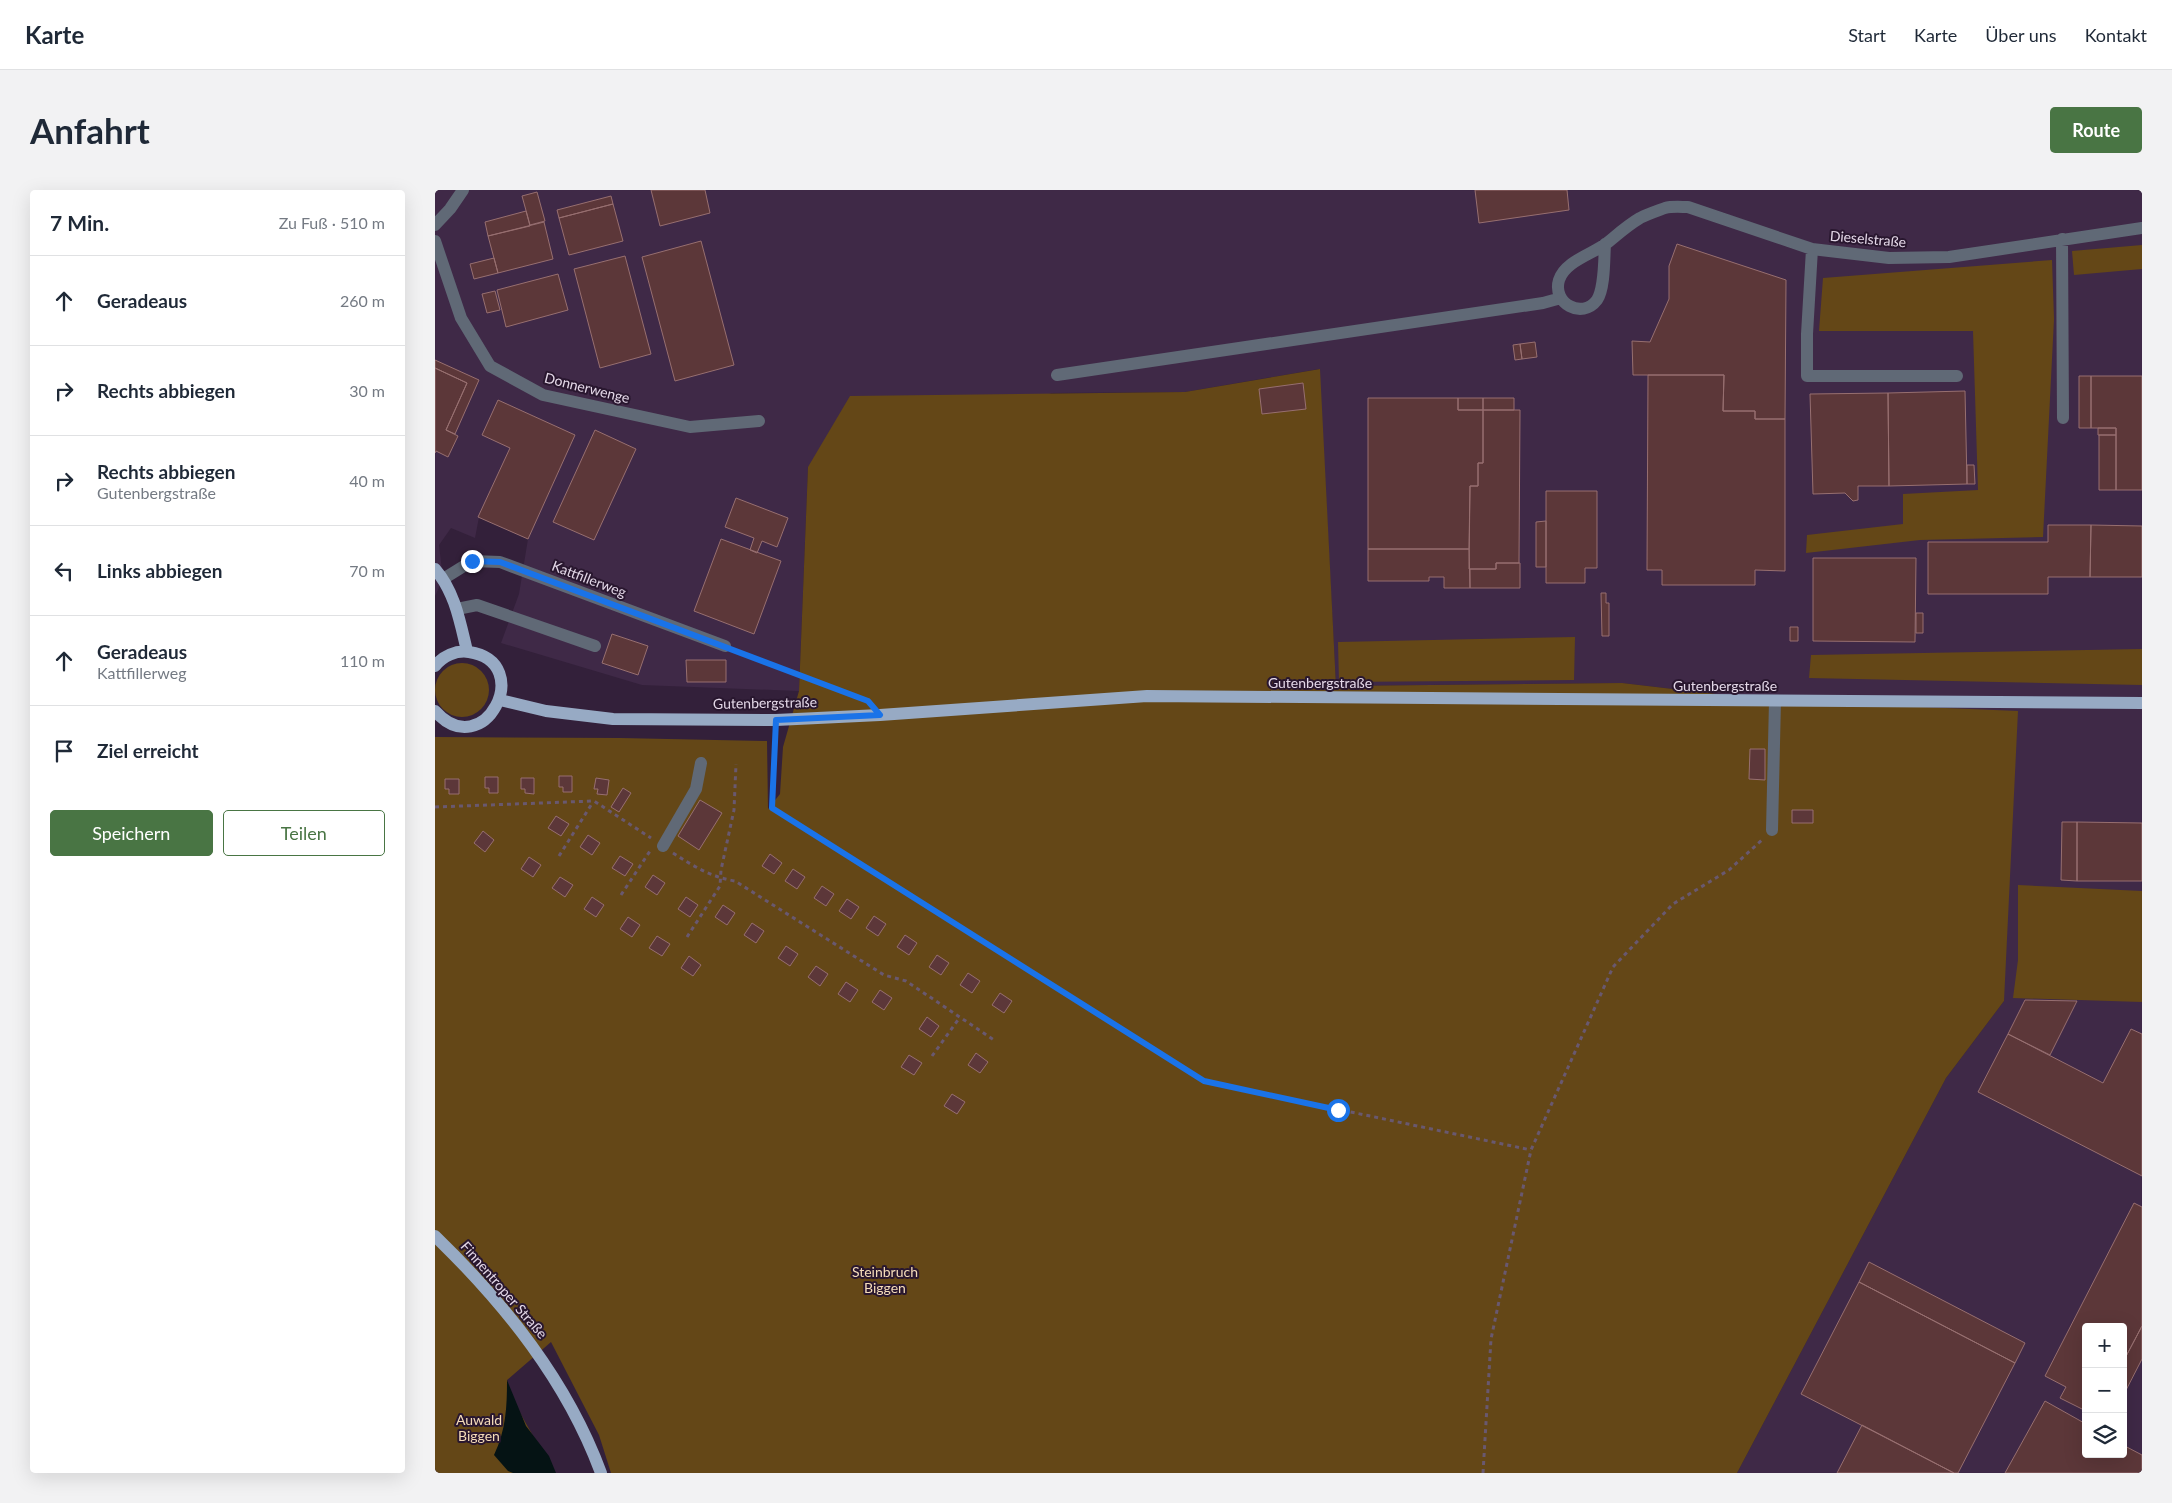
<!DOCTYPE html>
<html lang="de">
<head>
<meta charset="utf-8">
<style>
	:root { --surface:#fff; --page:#f2f2f3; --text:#1f2937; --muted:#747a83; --line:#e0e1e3; --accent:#497544 }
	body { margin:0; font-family:Lato,sans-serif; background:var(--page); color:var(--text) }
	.controls { position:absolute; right:15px; bottom:15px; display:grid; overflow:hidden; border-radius:5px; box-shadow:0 5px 20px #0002 }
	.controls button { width:45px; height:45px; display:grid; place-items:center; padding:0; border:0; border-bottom:1px solid var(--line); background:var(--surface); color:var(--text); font:25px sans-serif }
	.stop { position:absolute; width:15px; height:15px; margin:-11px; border:4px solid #1a73e8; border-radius:50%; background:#fff }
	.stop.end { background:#1a73e8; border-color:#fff; box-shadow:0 1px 5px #0008 }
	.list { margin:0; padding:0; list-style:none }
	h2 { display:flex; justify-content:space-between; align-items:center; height:65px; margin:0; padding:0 20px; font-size:21px }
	h2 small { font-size:16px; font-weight:400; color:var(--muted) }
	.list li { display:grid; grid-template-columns:32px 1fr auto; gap:15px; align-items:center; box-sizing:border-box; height:90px; padding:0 20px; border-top:1px solid var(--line) }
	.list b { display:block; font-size:19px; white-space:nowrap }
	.list p { margin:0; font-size:16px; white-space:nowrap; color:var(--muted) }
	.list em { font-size:16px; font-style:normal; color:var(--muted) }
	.actions { display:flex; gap:10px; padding:15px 20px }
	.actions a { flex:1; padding:11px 0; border:1px solid var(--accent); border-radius:5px; text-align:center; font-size:18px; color:var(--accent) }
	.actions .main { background:var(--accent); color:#fff }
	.icon { flex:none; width:28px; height:28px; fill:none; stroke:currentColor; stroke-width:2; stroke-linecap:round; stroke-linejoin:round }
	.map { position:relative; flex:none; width:1707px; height:1283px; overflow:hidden; border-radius:5px }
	header { display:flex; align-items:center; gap:30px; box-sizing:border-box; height:70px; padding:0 25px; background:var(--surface); border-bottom:1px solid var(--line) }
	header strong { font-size:24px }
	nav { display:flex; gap:28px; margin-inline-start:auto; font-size:18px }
	.intro { display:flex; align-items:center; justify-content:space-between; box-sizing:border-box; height:120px; padding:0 30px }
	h1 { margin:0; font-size:35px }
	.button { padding:12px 22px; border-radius:5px; background:var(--accent); color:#fff; font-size:18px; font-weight:700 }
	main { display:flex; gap:30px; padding:0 30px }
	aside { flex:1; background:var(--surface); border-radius:5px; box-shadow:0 5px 20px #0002 }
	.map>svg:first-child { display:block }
</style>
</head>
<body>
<header>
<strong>Karte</strong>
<nav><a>Start</a><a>Karte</a><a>Über uns</a><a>Kontakt</a></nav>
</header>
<div class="intro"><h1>Anfahrt</h1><a class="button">Route</a></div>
<main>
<aside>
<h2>7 Min.<small>Zu Fuß · 510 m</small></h2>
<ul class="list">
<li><svg class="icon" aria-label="ahead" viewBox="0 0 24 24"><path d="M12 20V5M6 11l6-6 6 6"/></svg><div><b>Geradeaus</b></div><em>260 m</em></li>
<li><svg class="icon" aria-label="right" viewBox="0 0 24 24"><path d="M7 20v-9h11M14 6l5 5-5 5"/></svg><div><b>Rechts abbiegen</b></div><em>30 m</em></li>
<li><svg class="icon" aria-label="right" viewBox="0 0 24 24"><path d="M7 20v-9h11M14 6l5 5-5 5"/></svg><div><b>Rechts abbiegen</b><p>Gutenbergstraße</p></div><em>40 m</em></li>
<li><svg class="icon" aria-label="left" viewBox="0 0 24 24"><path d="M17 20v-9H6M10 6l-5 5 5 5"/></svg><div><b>Links abbiegen</b></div><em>70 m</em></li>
<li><svg class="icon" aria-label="ahead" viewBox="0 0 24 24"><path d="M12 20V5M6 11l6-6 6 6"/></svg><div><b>Geradeaus</b><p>Kattfillerweg</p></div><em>110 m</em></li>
<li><svg class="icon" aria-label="arrive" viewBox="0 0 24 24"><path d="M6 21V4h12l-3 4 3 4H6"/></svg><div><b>Ziel erreicht</b></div></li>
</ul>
<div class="actions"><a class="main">Speichern</a><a>Teilen</a></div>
</aside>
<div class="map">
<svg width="1707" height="1283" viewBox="0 0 1707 1283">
	<rect width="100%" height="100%" fill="#33203a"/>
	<path fill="#3f2947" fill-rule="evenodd" d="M0 0H1707V1283H1302L1511 888 1569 811 1340 511 1187 493 901 496 884 179 750 202 617 203 373 277 364 501 207 495 66 453 84 404 93 349 44 327 40 348 16 338 4 355 8 389 0 406ZM1651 1137H1688V1264H1651Z"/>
	<path fill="#644717" d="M1707 55V79L1639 85 1637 61Z
		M1617 70 1619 129 1608 347 1485 350 1371 363 1372 345 1468 334V304L1543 300 1538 141H1384L1388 88Z
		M885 179 901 496 1187 493 1340 511 1583 521 1569 811 1511 888 1302 1283H176L164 1245 116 1152 72 1190 80 1214 119 1283H0V547L185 548 332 551 333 619 345 604 348 557 364 501 373 277 415 206 750 202Z
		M1140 447 1139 490 904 492 903 452Z
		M1707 459V495L1374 488 1376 465Z
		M0 500a27 27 0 1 1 54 0a27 27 0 1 1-54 0Z
		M1583 695 1707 701V812L1578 808 1583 770Z"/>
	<path fill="#051314" d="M72 1190 91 1236 114 1266 121 1283H78L73 1281 59 1265C71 1240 72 1217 72 1190Z"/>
	<path fill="#5c3739" stroke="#976f70" d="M216 0H270L275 23 225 36Z
		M1040 0H1132L1134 20 1044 33Z
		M102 2 110 31 95 35 87 6Z
		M176 6 178 14 124 28 122 20Z
		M178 14 188 51 134 65 124 28Z
		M91 21 95 36 53 46 50 32Z
		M109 32 118 69 63 83 53 46Z
		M266 51 299 175 240 191 207 67Z
		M1242 54 1351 90 1350 229H1320V221H1288L1289 185H1198L1197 151 1215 152 1234 109V76Z
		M190 66 216 164 165 178 139 79Z
		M59 68 63 83 39 89 35 74Z
		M123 84 133 120 71 137 62 100Z
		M60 101 65 120 52 123 47 104Z
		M1100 152 1102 167 1087 169 1085 154Z
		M1085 154 1087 169 1080 170 1078 155Z
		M0 170 44 190 20 244 11 240 32 193 0 178Z
		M0 178 32 193 11 240 23 246 13 267 1 261 0 263Z
		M1213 185H1289L1288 221H1320V229H1350V381L1320 380V395H1227V380H1212Z
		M1644 186H1656V238H1644Z
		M1656 186H1707V300H1681V238H1656Z
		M868 193 871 219 827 224 824 199Z
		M1530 201 1532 294 1454 296 1453 203Z
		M1453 203 1454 296H1423V310L1418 311 1410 303 1378 304 1375 204Z
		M933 208H1023V220H1048V273H1043V296H1035L1034 359H933Z
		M1023 208H1048V220H1023Z
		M1048 208H1079V220H1048Z
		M63 210 140 245 93 349 43 327 75 258 47 245Z
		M1048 220H1085L1084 373H1061V379H1034L1035 296H1043V273H1048Z
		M1663 238H1681V245H1663Z
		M160 240 201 259 159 350 118 332Z
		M1664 245H1681V300H1664Z
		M1532 275H1539L1540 294H1532Z
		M1111 301H1162V378H1150V393H1111Z
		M301 308 353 328 342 357 327 351 322 363 315 360 319 348 290 337Z
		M1111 331V377H1101V332Z
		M1613 335H1656L1655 387H1613V404H1493V352H1613Z
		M1656 335 1707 336V387H1655Z
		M286 349 346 371 319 444 259 421Z
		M933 359H1034L1035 398H1009V387H994V391H933Z
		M1378 368H1481L1480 452 1378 451Z
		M1061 373H1085V398H1035V379H1061Z
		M1166 403H1171V413H1174V446H1167Z
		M1481 423H1488V443H1481Z
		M1355 437H1363V451H1355Z
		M177 444 213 456 203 485 167 473Z
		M251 470H291V492H252Z
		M1315 559H1330V590L1314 589Z
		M124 586H137V602H128V597H124Z
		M50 587H63V603H54V598H50Z
		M86 588H99V604L90 603V599H86Z
		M161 588 174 590 172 605 162 604 163 599H159Z
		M10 589H24V604H14V599H10Z
		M188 598 196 603 184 622 176 617Z
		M265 610 287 623 264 660 243 646Z
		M1357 620H1378V633H1357Z
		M121 626 134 634 126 646 113 638Z
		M1627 632H1642V691L1626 690Z
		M1642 632 1707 633V691H1642Z
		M48 641 59 650 50 662 39 653Z
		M153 645 165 653 157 665 145 657Z
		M335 664 347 673 339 684 327 676Z
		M185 666 198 674 190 686 177 678Z
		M94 667 106 675 98 687 86 679Z
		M358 679 370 687 362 699 350 691Z
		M218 685 230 693 222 705 210 697Z
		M125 687 138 695 130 707 117 698Z
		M387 696 399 704 391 716 379 708Z
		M157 707 169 715 161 727 149 719Z
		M251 707 263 715 255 727 243 719Z
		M412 709 424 717 416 729 404 721Z
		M288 715 300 723 292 735 280 727Z
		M439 726 451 734 443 746 431 738Z
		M193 727 205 735 197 747 185 739Z
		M317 733 329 741 321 753 309 745Z
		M470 745 482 753 474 765 462 757Z
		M222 746 235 754 227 766 214 758Z
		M351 756 363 764 355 776 343 768Z
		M502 765 514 773 506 785 494 777Z
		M254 766 266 775 258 786 246 778Z
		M381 776 393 784 385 796 373 787Z
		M533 783 545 791 537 803 525 795Z
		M411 792 423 800 415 812 403 804Z
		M445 800 457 808 449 820 437 812Z
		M565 803 577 811 569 823 557 815Z
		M1590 810 1642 811 1615 865 1573 844Z
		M492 827 504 836 496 847 484 839Z
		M1696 839 1707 844V986L1543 902 1573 844 1668 893Z
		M541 863 553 872 545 883 533 875Z
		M474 865 487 873 479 885 466 877Z
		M517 904 530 912 522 924 509 916Z
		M1699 1013 1707 1017V1136L1688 1172V1137H1651V1221L1625 1208 1631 1197 1610 1186Z
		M1434 1072 1590 1153 1580 1173 1424 1092Z
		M1424 1092 1580 1173 1523 1283H1519L1366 1204Z
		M1707 1136V1169L1688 1206V1172Z
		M1610 1211 1651 1234V1264H1688V1255L1707 1265V1283H1570Z
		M1427 1235 1519 1283H1402Z"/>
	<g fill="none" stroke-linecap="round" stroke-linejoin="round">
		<path stroke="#69586f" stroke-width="3" stroke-dasharray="4 4" stroke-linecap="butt" d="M302 461 431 510
			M340 543 337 618 769 891 1096 960
			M0 617 159 611 216 648
			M238 663C258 676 276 687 300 691L449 785 471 791 559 850
			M124 666 158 612
			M186 705 215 661
			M252 747 285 696 286 680 299 620 301 574
			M497 866 525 827
			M1048 1283 1056 1149 1096 960 1178 777 1238 714 1294 680 1328 649"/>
		<path stroke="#606976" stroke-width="12" d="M0 35 15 19 28 0
			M1627 49 1628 228
			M0 51 26 128 55 176 108 205 255 237 324 231
			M1170 54C1169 68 1170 98 1162 110 1147 130 1117 113 1124 90 1130 71 1158 64 1172 53 1183 44 1193 35 1205 28 1213 24 1222 21 1230 18 1237 16 1246 17 1253 17L1377 59 1454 68 1514 67 1707 38
			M1377 59 1372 144V186H1522
			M622 185 1108 113 1126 108
			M8 389 37 371 65 372 290 456
			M22 419 42 415 160 456
			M1337 640 1340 511
			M228 656 261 599 266 573"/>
		<path stroke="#97aac4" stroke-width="12" d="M0 379C20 402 25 432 32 461
			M0 476C8 466 21 460 34 462 102 472 49 576 0 521
			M65 510 111 521 178 529 341 530 445 525 712 506 1707 513
			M0 1046C70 1114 132 1191 166 1283"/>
	</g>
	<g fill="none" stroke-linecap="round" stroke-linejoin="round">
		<path stroke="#1a73e8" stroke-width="6" d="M37 371 65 372 433 511 445 525 341 530 337 618 769 891 903 920"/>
	</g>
	<g text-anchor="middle" stroke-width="4" stroke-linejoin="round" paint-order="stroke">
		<g font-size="14" fill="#e4d8e8" stroke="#29172f">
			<text transform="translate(1433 49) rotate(5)" y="5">Dieselstraße</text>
			<text transform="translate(152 198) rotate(14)" y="5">Donnerwenge</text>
			<text transform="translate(154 389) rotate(21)" y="5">Kattfillerweg</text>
			<text x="885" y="498">Gutenbergstraße</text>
			<text x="1290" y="501">Gutenbergstraße</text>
			<text transform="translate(330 513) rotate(-1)" y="5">Gutenbergstraße</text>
			<text transform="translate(69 1100) rotate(49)" y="5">Finnentroper Straße</text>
		</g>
		<g font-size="14" fill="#f6ddba" stroke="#29172f">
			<text x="450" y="1087">Steinbruch<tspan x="450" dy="16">Biggen</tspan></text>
			<text x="44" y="1235">Auwald<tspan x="44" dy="16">Biggen</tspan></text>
		</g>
	</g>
</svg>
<div class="controls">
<button>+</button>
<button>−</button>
<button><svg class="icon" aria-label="layers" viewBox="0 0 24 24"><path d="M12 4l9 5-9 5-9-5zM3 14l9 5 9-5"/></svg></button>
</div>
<div class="stop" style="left:903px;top:920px"></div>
<div class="stop end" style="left:37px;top:371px"></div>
</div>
</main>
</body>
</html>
